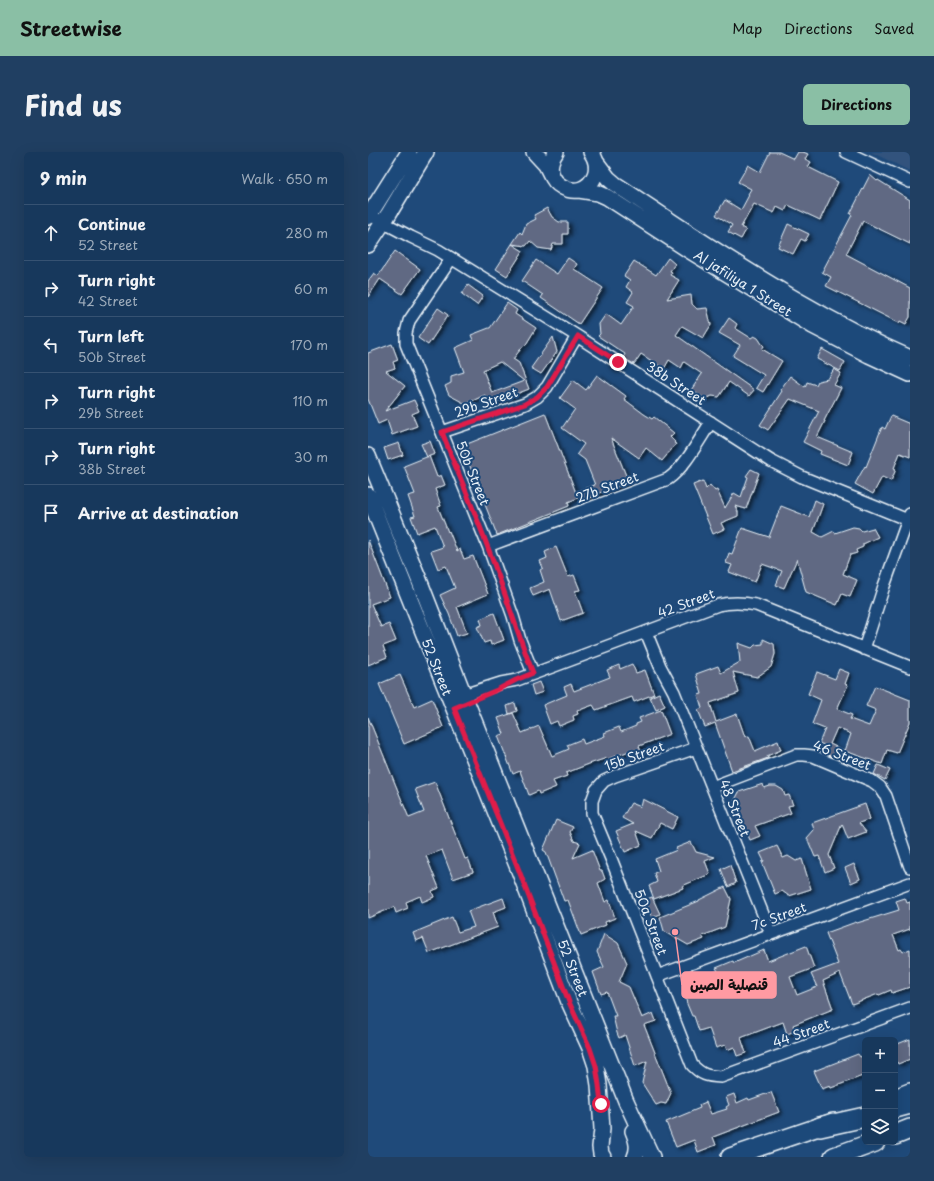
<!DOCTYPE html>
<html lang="en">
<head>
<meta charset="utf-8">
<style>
	:root { --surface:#17385c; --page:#203f62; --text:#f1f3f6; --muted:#9eacbb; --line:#365272; --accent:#8abfa5 }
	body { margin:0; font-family:"Playpen Sans","Playpen Sans Arabic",sans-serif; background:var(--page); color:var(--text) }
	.controls { position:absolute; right:12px; bottom:12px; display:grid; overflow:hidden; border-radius:6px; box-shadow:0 4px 16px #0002 }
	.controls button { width:36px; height:36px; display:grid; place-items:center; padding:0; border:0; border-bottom:1px solid var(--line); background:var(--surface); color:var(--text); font:20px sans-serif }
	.stop { position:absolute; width:12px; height:12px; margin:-9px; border:3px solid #e11d48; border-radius:50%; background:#fff }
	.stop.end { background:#e11d48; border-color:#fff; box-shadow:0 1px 4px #0008 }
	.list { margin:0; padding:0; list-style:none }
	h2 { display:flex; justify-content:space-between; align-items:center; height:52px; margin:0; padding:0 16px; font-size:17px }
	h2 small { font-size:13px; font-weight:400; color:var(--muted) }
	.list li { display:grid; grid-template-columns:26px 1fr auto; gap:12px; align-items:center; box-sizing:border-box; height:56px; padding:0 16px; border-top:1px solid var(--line) }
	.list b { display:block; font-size:15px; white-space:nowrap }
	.list p { margin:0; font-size:13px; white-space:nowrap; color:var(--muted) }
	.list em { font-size:13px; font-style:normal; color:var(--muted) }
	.icon { flex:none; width:22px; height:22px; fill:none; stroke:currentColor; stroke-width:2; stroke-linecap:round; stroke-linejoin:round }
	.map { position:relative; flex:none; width:542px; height:1005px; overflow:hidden; border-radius:6px }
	header { display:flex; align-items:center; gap:24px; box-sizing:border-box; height:56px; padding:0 20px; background:var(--accent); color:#111 }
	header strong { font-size:19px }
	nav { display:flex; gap:22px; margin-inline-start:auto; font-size:14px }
	.intro { display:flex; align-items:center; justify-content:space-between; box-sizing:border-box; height:96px; padding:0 24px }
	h1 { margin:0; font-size:28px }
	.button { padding:10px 18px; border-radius:6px; background:var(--accent); color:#111; font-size:14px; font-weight:700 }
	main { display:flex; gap:24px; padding:0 24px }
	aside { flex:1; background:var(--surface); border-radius:6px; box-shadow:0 4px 16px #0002 }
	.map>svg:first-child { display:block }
</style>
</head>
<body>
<header>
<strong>Streetwise</strong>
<nav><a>Map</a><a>Directions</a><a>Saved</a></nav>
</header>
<div class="intro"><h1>Find us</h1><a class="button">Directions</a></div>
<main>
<aside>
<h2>9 min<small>Walk · 650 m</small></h2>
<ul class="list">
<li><svg class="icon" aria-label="ahead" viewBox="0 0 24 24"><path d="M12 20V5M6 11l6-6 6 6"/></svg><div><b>Continue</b><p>52 Street</p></div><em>280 m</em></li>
<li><svg class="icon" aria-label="right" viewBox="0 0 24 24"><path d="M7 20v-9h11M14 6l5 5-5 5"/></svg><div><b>Turn right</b><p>42 Street</p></div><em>60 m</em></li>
<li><svg class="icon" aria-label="left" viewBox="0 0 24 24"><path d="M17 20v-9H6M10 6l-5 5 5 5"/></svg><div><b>Turn left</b><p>50b Street</p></div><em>170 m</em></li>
<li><svg class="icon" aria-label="right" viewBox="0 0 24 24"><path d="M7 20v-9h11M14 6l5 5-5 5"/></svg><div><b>Turn right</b><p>29b Street</p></div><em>110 m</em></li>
<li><svg class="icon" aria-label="right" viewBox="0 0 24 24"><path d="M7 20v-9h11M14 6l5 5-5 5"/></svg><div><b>Turn right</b><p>38b Street</p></div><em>30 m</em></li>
<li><svg class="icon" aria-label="arrive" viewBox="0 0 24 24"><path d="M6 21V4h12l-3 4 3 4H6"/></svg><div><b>Arrive at destination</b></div></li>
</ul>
</aside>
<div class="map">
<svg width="542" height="1005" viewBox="0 0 542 1005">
	<defs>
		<filter id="shadow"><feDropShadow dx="3" dy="2" stdDeviation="2" flood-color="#0009"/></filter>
	</defs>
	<rect width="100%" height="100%" fill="#1f4a7a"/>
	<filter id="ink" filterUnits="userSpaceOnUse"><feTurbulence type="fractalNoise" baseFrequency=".025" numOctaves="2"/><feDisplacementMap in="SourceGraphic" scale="8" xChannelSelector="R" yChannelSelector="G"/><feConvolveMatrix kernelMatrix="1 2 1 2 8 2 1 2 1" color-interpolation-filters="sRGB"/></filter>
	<g filter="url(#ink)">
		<path fill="#32537d" d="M503 0H542V19Z"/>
		<path fill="#606983" stroke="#e8f1f8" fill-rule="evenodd" filter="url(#shadow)" d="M402 0H411L426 7 430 0H435L440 2 437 7 443 10 440 15 470 30 452 68 420 53 417 59 409 55 406 61 386 52 373 75 378 78 373 87 360 80 364 73 348 63 357 48 373 58 381 43 380 42 383 37 370 30 380 13 392 20Z
			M502 23 509 29 510 28 542 48V92L495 69 478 102 542 136V165L538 172 532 169 531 171 458 134 463 125 454 120 484 63 482 62Z
			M179 56 184 65 191 70H200V82H195V92H185L183 98 170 96 162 89 158 94 144 92 155 99 139 124 128 117 144 92 152 80 154 82 158 72 168 67 166 63Z
			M420 72 441 82 437 89 433 87 425 102 410 95Z
			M27 99 52 117 34 142 12 127 0 145V129L6 121 10 124Z
			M200 106 209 112 206 117 235 136 211 172 173 146 175 143 154 129 168 108 189 122Z
			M300 106 307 112 302 119 304 120 302 123 311 128 299 147 323 143 324 152 329 157 339 156 343 173 335 186 314 174 308 183 386 238 381 244 361 230 351 245 344 244 337 247 323 238 334 222 316 210 313 216 301 208 296 217 273 202 266 212 255 206 257 202 230 184 232 182 231 172 238 162 253 173 266 154 259 150 265 140 258 135 262 128 256 124 266 109 288 123Z
			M100 133 115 144 109 153 94 142Z
			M139 151 149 158 147 162 168 176 157 194 156 193 145 207 151 211 161 237 128 250V252L121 255 117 243 100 251H96L81 243 77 234 83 231V224L96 220 87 196 105 188 103 183 121 176H122ZM132 210 156 229 124 241 115 218Z
			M70 156 80 163 60 193 50 186Z
			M361 166 369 172 367 176 383 186 386 184 390 186 394 192 396 194 394 197 414 209 395 240 388 236 396 223 365 204 372 193 351 181Z
			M185 185 189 200 173 222 163 216Z
			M24 192 30 208 25 210 27 216 18 219 37 234 17 259 46 248 51 259 44 262 49 274 24 283 19 268 10 272 0 247V201Z
			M454 197 477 210 472 219 449 207Z
			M466 217 473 221 466 233 473 236 456 269H457L449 285 485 300 480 313 452 302 453 299 435 290 451 259 422 247 400 278 392 273 414 239 412 238 422 224 437 235 439 230 448 233 450 229 460 227Z
			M229 223 258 244 256 247 276 262 284 267 286 265 306 281 302 285 307 290 306 291 308 292 294 309 278 296 271 306 243 286 261 331 225 343V345L216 348 212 338 227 333 217 308 209 302 216 292 194 276 207 257 192 246 205 228 218 238Z
			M177 261 210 346 200 350 201 354 129 383 94 294Z
			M523 264 542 272V305L532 301 526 316 528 317 523 329 514 325 505 342 487 332 497 314 498 315 514 275 517 277Z
			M62 289 67 302 59 305 53 292Z
			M31 291 35 303 20 308 16 296Z
			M61 304 69 325 73 323 77 333 67 337 73 354 70 355 80 380 81 379 89 399 92 397 96 407 105 404 120 442 89 455 99 481 89 484 81 462 72 443 87 436 78 414 70 417 63 399 75 395 67 374 49 381 43 365 47 364 40 344 47 342 36 314Z
			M383 317 391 321 378 357 367 354 370 360V364L353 371 356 377 345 382 325 333 335 329 338 337 342 333 347 339 349 338 357 356 366 341 373 345 380 325 378 324Z
			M447 348 455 352 445 380 454 385 466 379 467 381 485 375 491 376 494 379 505 376 510 385 495 392V395L488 398 489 401 482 403 475 422 489 428 482 445 474 442 469 453 438 440 429 407 416 436 408 433 414 419 394 412 387 430 361 420 364 413 358 411 361 401 364 402 374 376 401 385 413 354 441 365Z
			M0 388 22 445 3 452 13 475 21 472 28 489 15 494 19 505 0 513Z
			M188 395 200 425 206 423 212 438 207 439 215 461 193 469 182 437 165 444 162 436 176 430 172 418 175 416 172 409 179 406 177 400Z
			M126 461 136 488 123 493 122 489 116 491 109 475 114 473 112 467Z
			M395 487 406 492 407 502 403 515 389 525 365 520 371 541 342 551 348 570 369 562 377 585 381 584 387 599 410 589 413 598 399 604 400 606 364 619 347 571 337 575 330 558 334 556 330 543 334 542 328 522 350 514 353 521 372 510 370 491 384 496 387 493 395 492Z
			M264 512 268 521 277 518 286 542 266 550 264 545 228 558 225 553 209 559 210 562 205 564 206 568 191 574 189 569 182 572 175 553 199 543 196 535 203 532 206 539 242 525 239 518 251 513 252 517Z
			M471 517 481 521 477 532 480 533 469 557 484 563 482 567 501 574 508 558 498 554 507 534 542 548V570L529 601 519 598 514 612 477 599 483 582 469 576 462 592 477 599 472 608 453 600 456 593 451 591 457 577 444 572 453 548 440 542 449 520 467 527Z
			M32 523 46 555 64 547 75 575 36 592 11 532Z
			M171 530 175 540 166 543 163 533Z
			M291 541 297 554 288 558 282 545Z
			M147 551 149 559 141 562 139 554Z
			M293 558 302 582 271 594 274 603 267 606 264 598 240 607 239 606 221 612 198 621 199 624 185 629 188 635 171 642 170 639 161 643 152 619 145 622 130 584 136 582 130 566 145 561 154 581 171 574 184 604 201 597 199 593 214 587 216 592 237 584 236 581 251 575 253 580 268 574V572L273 570 271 566Z
			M0 565 41 666 56 660 47 637 67 630 97 707 100 706 105 720 85 727 74 698 58 704 71 736 64 739 66 745 54 750 52 744 38 750 40 756 28 761 26 755 0 766Z
			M510 613 522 618 517 628 506 622Z
			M395 632 396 636 402 634H408L415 638 417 644 421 643 425 653 420 654 423 661 387 674 392 684 382 688 366 650 371 640Z
			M275 647 310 665 304 677 292 671 284 686 268 679 273 693 257 700 248 679 265 672 254 666 263 651 273 655Z
			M497 652 502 667 491 671 498 680 480 687 474 672 461 703 466 716 457 720 451 704 447 705 439 686 446 678 444 671Z
			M188 668 205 675 202 680 206 689 212 691 205 706 224 698 232 719H234L237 727 230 731 237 750 241 748 247 766 237 770 238 773 213 783 200 748 196 749 178 700 175 698Z
			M323 690 328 700 347 705 337 709 342 722 314 734 315 736 286 747 281 734 289 730 286 721 291 719 287 707 309 698 308 696Z
			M409 694 415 706 420 704 428 709 434 707 443 737 421 744 414 739 407 742 394 710 396 709 392 701Z
			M486 712 492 727 483 731 477 716Z
			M362 713 368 731 360 735 353 717Z
			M357 735 363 747 357 775 334 784 336 787 320 793 296 779 292 765 331 749V748Z
			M284 745 292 762 284 766 277 748Z
			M135 746 138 755 125 760 130 775 61 801 55 786 48 789 45 781 84 765 90 780 106 775 100 759Z
			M537 746 539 751 542 750V777L525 783 531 798 533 797 535 800 542 797V835L524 841 523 838 511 843 510 842 484 852 472 821 455 829 465 857 425 873 427 879 419 882 415 870 375 885 373 886 378 901 369 904 366 895 359 898 357 893 348 896 341 876 331 879 326 864H324L319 852 315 835 319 821 320 820 322 830 350 819 348 816 365 809 366 811 396 798 400 809 438 794 446 816 422 825 429 843 449 835 443 822 470 812 458 781 488 770 489 771 531 758 528 749Z
			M236 782 250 791 259 811 251 830 261 835 274 866 285 861 288 869 276 873 303 941 298 952 293 951 288 953 274 931 279 909 267 914 257 883 251 886 249 881 245 864H248L239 840 233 842 225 820 236 815 229 800Z
			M542 887V907L530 912 529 910 527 911V893Z
			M490 902 492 905 497 903V923L463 936 462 934 454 937 446 919Z
			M403 940 411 960 345 985 348 993 330 1000 326 988 308 995 298 970 332 956 331 953 338 950 343 962 359 957 358 955 361 953 358 945 366 942 369 951 380 946 381 948Z"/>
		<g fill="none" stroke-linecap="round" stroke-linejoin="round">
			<g stroke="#e8f1f8" stroke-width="14">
				<path id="street" d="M478 0 542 30
					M9 67 43 85 70 98 209 184 403 309 434 325 540 368
					M83 107 41 169 38 181V192L120 394 145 464 152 488 165 521
					M74 280 157 252 169 245 179 235 209 184
					M120 394 300 327C317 315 331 288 343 270
					M278 480 292 514 306 540 403 782
					M496 497 516 434 542 362
					M89 545 133 531 149 528 350 453C363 450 374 450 388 453L542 515
					M328 596 247 624 236 629 228 638 224 649V661L244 709 324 913C334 923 338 924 353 925L542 856
					M344 635 428 603H436L445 604 504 629 512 635 518 644 542 715
					M289 824 542 731"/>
			</g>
			<g stroke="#e8f1f8" stroke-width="18">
				<path id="secondary" d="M166 0 178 13 183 23
					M188 0C166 31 215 55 227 23 230 15 228 7 223 0
					M228 10 240 26 247 32C272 48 296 65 321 81 392 127 464 172 542 206
					M211 38 230 41 239 45 319 97 445 174 501 203 542 222
					M0 65 41 0
					M0 93 20 63 58 0
					M0 304 50 425 99 551 258 949 284 1005
					M0 343 150 716 201 850 222 896 228 914 231 933 234 977 232 995 233 1002 235 1005
					M265 979C269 989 271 996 267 1005"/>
			</g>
			<g stroke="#e8f1f8" stroke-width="20">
				<path id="primary" d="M527 946 542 940
					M362 1005 465 970"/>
			</g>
			<g stroke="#e8f1f8" stroke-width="22">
				<path id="highway" d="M527 956 542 952
					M452 975 497 965
					M527 983 542 977
					M466 1005 507 990"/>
			</g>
			<use href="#street" stroke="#1f4a7a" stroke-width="11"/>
			<use href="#secondary" stroke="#1f4a7a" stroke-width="15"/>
			<use href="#primary" stroke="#1f4a7a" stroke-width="17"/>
			<use href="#highway" stroke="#1f4a7a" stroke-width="19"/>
		</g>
	</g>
	<g fill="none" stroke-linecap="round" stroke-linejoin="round" filter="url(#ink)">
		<path stroke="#e11d48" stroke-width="5" d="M233 952 231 933 228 914 222 896 201 850 150 716 86 556 129 538 148 528 165 521C149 480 136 437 120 396 106 357 89 319 74 280L157 252 169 245 179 235 210 184 250 210"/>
	</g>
	<g text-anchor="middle" stroke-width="4" stroke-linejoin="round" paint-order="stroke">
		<g font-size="13" fill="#e8f1f8" stroke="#1f4a7a">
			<text transform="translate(375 131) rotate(32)" y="5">Al jafiliya 1 Street</text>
			<text transform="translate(308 231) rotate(33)" y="5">38b Street</text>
			<text transform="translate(118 250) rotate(-19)" y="5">29b Street</text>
			<text transform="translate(105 321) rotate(68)" y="5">50b Street</text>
			<text transform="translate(239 335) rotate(-20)" y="5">27b Street</text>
			<text transform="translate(318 451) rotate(-20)" y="5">42 Street</text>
			<text transform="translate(69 515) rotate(68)" y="5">52 Street</text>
			<text transform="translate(474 603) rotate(21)" y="5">46 Street</text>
			<text transform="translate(266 604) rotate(-20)" y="5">15b Street</text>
			<text transform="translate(367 656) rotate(68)" y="5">48 Street</text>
			<text transform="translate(411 764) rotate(-20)" y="5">7c Street</text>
			<text transform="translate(283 770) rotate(69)" y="5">50a Street</text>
			<text transform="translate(205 816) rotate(68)" y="5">52 Street</text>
			<text transform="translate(433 881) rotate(-20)" y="5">44 Street</text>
		</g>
	</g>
	<path fill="none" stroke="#ff9aa2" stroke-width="1.5" d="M307 780L314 833"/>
	<circle fill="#ff9aa2" stroke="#1f4a7a" stroke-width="1.5" cx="307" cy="780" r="4"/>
	<rect fill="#ff9aa2" stroke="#ff9aa2" stroke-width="1.5" x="314" y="820" width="94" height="26" rx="4"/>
	<g font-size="14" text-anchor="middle" font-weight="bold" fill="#111">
		<text x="361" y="838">قنصلية الصين</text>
	</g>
</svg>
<div class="controls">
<button>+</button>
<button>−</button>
<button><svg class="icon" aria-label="layers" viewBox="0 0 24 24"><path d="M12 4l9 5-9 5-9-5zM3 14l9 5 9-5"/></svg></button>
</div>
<div class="stop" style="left:233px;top:952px"></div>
<div class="stop end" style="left:250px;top:210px"></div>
</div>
</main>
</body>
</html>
